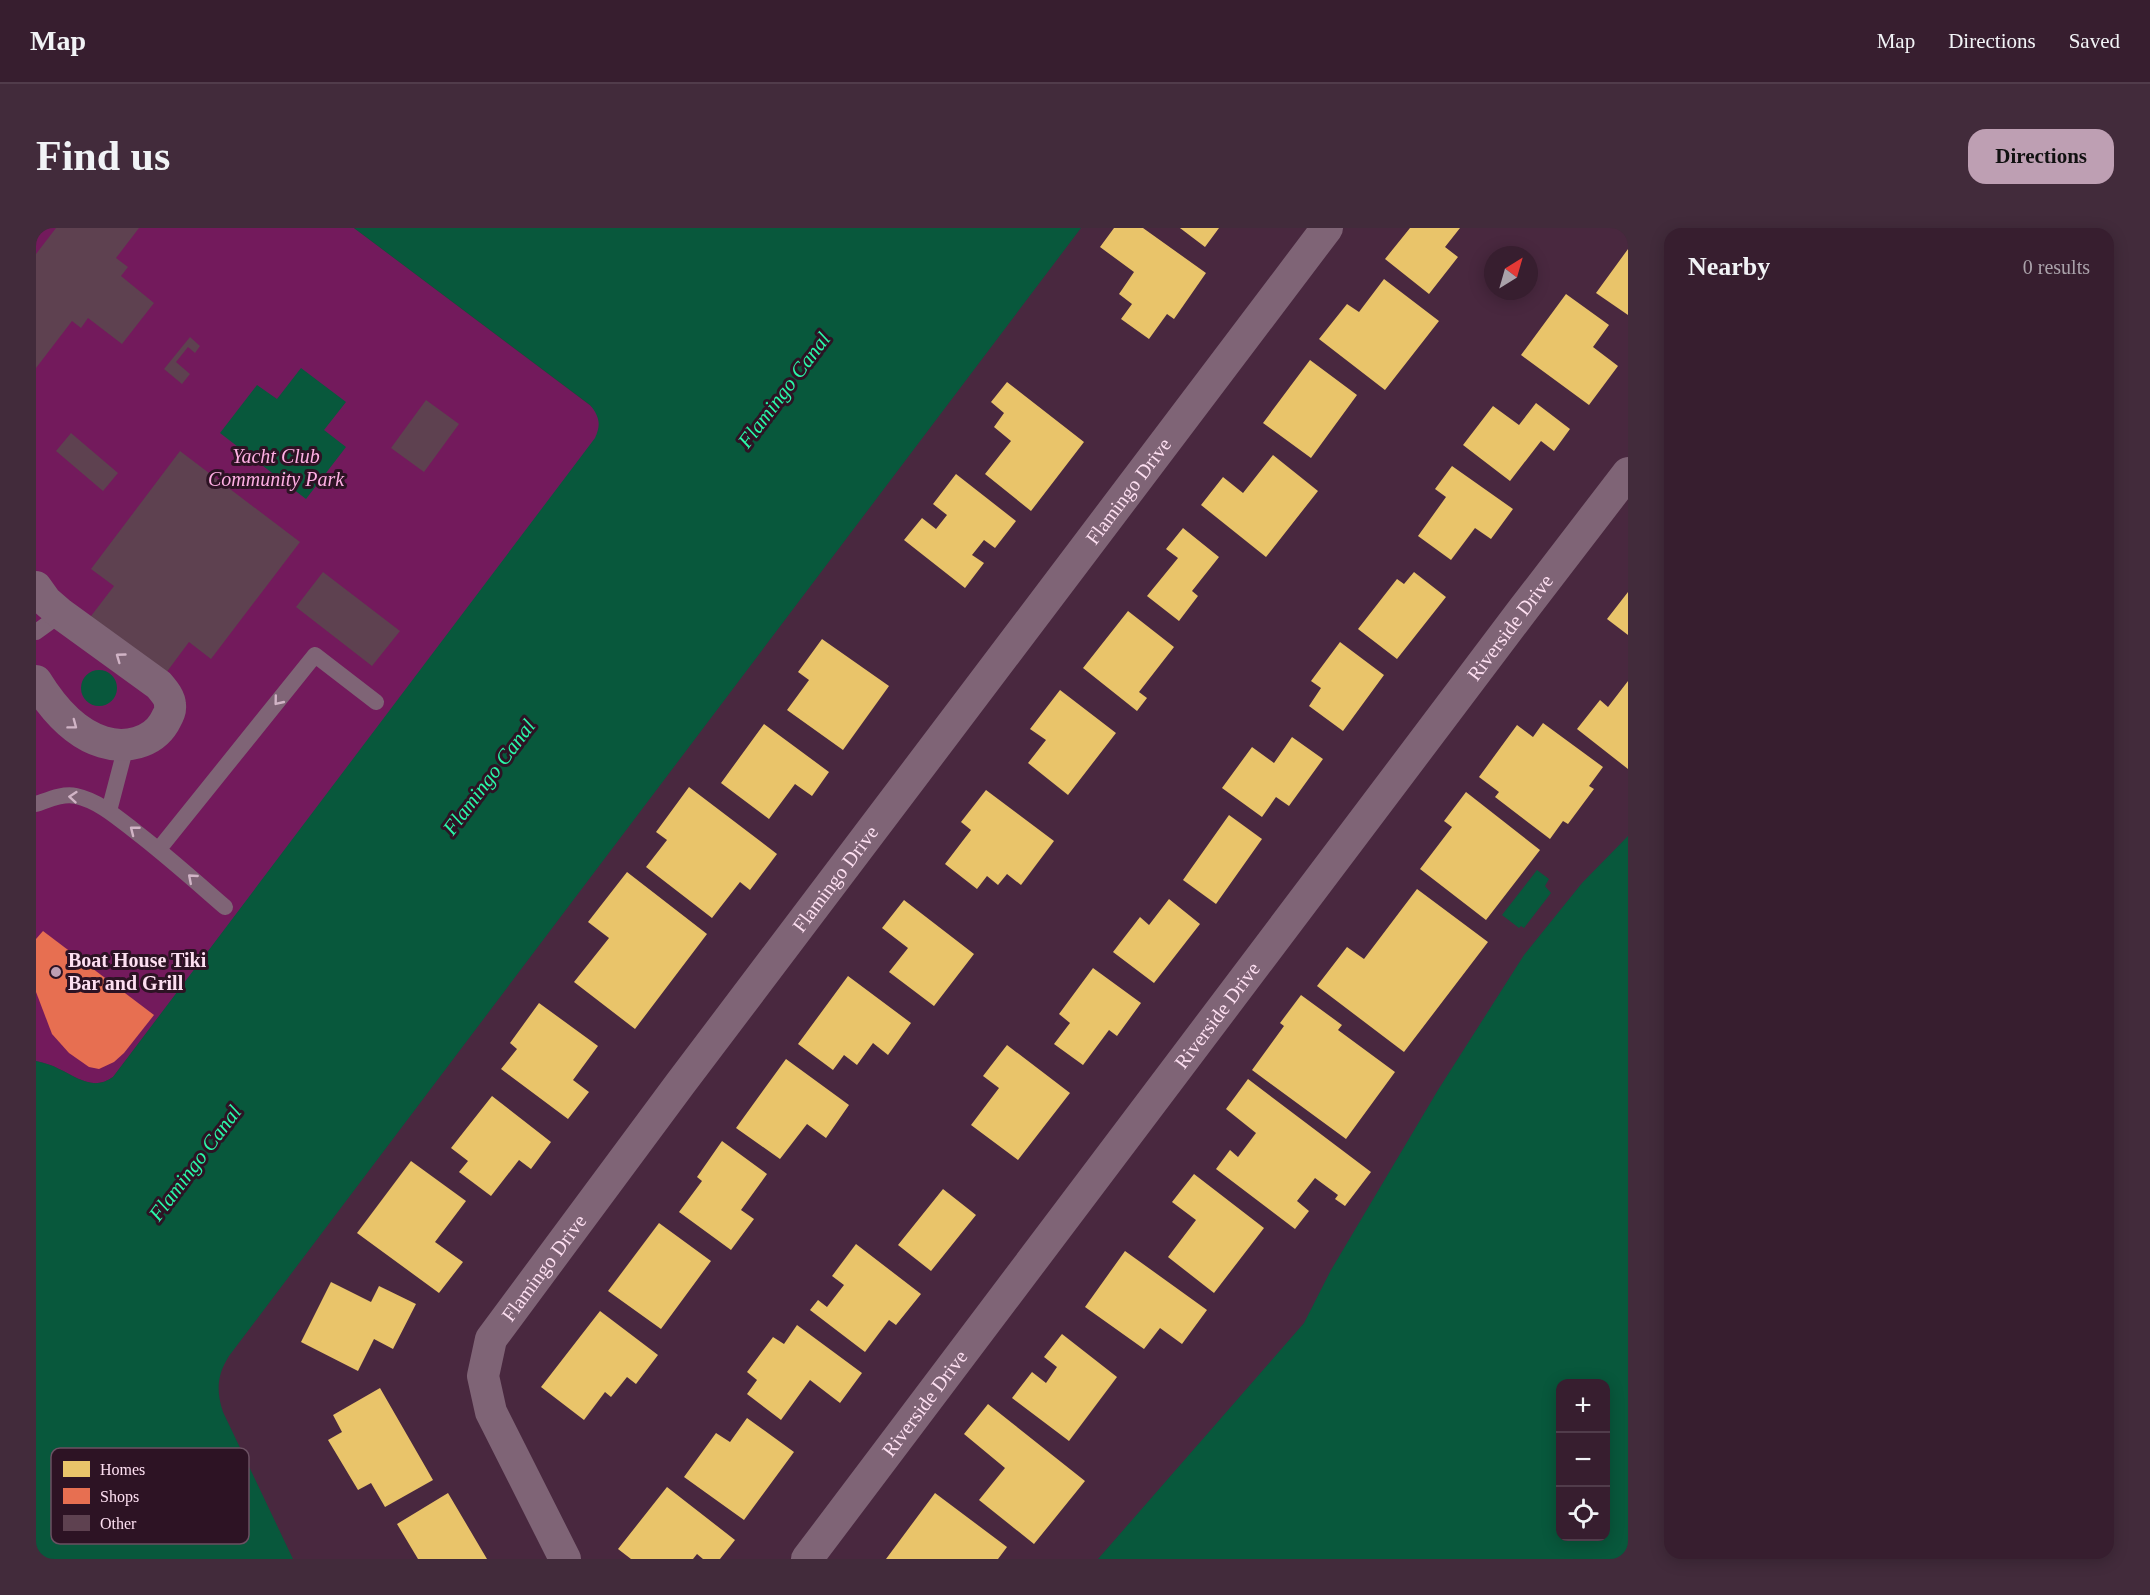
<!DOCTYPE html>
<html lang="en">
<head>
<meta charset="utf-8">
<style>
	:root { --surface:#371e2f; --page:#422b3b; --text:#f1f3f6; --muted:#aaa2aa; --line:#513c4b; --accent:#be9fb3 }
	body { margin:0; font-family:Georgia,serif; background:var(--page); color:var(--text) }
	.controls { position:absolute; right:18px; bottom:18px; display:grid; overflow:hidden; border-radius:12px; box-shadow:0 3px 15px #0003 }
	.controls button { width:54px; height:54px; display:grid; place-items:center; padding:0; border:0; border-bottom:2px solid var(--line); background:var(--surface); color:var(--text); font:30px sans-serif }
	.compass { position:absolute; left:1448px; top:18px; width:54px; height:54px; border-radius:50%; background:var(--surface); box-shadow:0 3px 15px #0003; rotate:37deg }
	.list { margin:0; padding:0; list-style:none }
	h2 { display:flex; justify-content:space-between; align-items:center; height:78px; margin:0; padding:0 24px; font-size:26px }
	h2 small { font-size:20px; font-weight:400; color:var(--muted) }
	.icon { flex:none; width:33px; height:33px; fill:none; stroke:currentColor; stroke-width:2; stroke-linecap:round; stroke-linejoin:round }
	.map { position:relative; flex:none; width:1592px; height:1331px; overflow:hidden; border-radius:18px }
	header { display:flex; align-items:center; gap:36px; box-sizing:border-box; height:84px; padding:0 30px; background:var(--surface); border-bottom:2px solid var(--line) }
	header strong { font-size:28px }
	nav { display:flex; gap:33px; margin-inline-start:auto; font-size:21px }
	.intro { display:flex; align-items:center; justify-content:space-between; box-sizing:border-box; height:144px; padding:0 36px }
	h1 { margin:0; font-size:42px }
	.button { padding:15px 27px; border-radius:18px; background:var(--accent); color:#111; font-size:21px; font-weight:700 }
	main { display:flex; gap:36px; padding:0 36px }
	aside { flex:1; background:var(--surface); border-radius:18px; box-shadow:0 3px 15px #0003 }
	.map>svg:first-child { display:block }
</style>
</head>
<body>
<header>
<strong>Map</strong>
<nav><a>Map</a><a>Directions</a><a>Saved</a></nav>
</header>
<div class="intro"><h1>Find us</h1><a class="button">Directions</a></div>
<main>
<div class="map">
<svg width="1592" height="1331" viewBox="0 0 1592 1331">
	<rect width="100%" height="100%" fill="#49283f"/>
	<path fill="#731a5c" d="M0 0H318L575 193 77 849C58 863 42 850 23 841 16 837 8 835 0 833Z"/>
	<path fill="#08583c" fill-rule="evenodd" d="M318 0H1045L193 1128C181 1147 180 1163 187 1184L257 1331H0V833C8 835 16 837 23 841 42 850 58 863 77 849L559 210C565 197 564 189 554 177Z
		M265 140 310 174 288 202 310 219 270 271 184 205 221 157 241 171Z
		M45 460a18 18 0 1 1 36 0a18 18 0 1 1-36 0Z
		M1592 608V1331H1062L1268 1095 1295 1042 1402 862 1488 727 1546 655ZM1524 1156H1570V1308H1524Z
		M1501 642 1513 651 1509 658 1515 665 1488 700 1485 698 1483 700 1466 687Z"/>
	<path fill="#e9c46a" d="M1078 0H1107L1170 45 1138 91 1131 86 1113 111 1085 91 1096 76 1083 66 1098 44 1064 19Z
		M1144 0H1183L1169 19Z
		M1374 0H1424L1409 19 1422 29 1393 66 1349 31Z
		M1592 21V87L1560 65Z
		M1348 51 1403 93 1349 162 1283 111 1311 76 1323 84Z
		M1530 66 1573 97 1557 119 1582 138 1553 177 1485 127Z
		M1274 132 1321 167 1275 230 1227 195Z
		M971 154 1048 214 995 283 949 246 975 213 958 199 968 185 955 174Z
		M1500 175 1534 201 1518 223 1505 213 1474 253 1427 217 1457 178 1483 197Z
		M1237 227 1282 263 1230 329 1165 277 1187 249 1207 265Z
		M1416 238 1477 281 1455 311 1439 300 1415 332 1382 308 1410 269 1399 261Z
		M920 246 980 293 959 320 948 312 936 327 948 335 929 360 868 312 886 290 900 301 911 287 897 276Z
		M1147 300 1183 329 1156 363 1162 368 1143 393 1111 368 1142 330 1130 321Z
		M1378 344 1410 369 1361 431 1322 401 1361 351 1368 356Z
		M1592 364V407L1571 391Z
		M1092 383 1138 419 1103 464 1111 470 1101 483 1047 440Z
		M786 411 853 458 807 522 751 482 773 452 762 444Z
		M1304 414 1348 447 1307 503 1273 478 1285 460 1275 453Z
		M1592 453V541L1541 501 1564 472 1572 479Z
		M1024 462 1080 505 1032 567 992 535 1010 512 994 501Z
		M1507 495 1567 539 1553 558 1558 561 1532 596 1527 593 1514 611 1459 569 1463 564 1443 549 1481 497 1497 509Z
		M728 496 793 544 776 568 759 556 733 591 685 555Z
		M1256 509 1287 531 1253 578 1240 569 1226 589 1186 560 1216 519 1238 535Z
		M653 559 741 626 714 662 704 654 676 690 610 639 631 612 620 604Z
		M950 562 1018 613 985 657 971 646 962 657 951 648 941 661 909 636 935 602 925 594Z
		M1430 564 1504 622 1450 692 1384 641 1416 599 1408 593Z
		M1193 587 1226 611 1180 676 1147 652Z
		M591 644 671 706 599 801 538 754 573 710 552 694Z
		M1381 661 1452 714 1368 824 1281 758 1311 719 1328 731Z
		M1133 671 1164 696 1118 755 1077 724 1104 689 1113 697Z
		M868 672 938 726 898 778 853 744 872 720 846 700Z
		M1057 740 1105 775 1081 808 1073 802 1047 837 1018 816 1034 795 1023 786Z
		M812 748 875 795 852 827 837 815 821 837 808 827 797 842 762 816Z
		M1265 767 1306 797 1302 802 1359 844 1310 911 1216 842 1248 798 1244 795Z
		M503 775 562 818 537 852 553 864 532 891 465 841 481 821 474 815Z
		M971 817 1034 865 982 932 935 897 963 860 947 848Z
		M750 831 813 877 790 910 771 896 744 931 700 900Z
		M1212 851 1335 944 1309 978 1299 971 1302 967 1279 950 1261 973 1273 983 1259 1001 1180 941 1194 922 1202 929 1220 905 1190 881Z
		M456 868 515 914 495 941 483 932 455 968 423 944 432 933 415 920Z
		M686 913 731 946 705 982 718 991 695 1022 643 984 666 953 661 949Z
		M375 933 430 973 399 1014 427 1034 403 1065 321 1005Z
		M1158 946 1228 1000 1178 1065 1132 1029 1160 992 1136 974Z
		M907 961 940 987 895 1043 862 1017Z
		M623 995 675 1033 625 1101 572 1063Z
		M820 1016 885 1066 860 1097 853 1092 829 1124 774 1082 782 1072 791 1079 808 1057 796 1048Z
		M1089 1023 1171 1082 1146 1116 1124 1100 1108 1121 1049 1079Z
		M295 1054 335 1074 343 1058 380 1076 357 1121 338 1111 322 1143 265 1114Z
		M564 1083 622 1127 600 1156 591 1149 575 1169 569 1164 548 1192 505 1159Z
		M761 1097 826 1145 804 1175 774 1152 745 1192 711 1166 721 1152 711 1144 737 1109 748 1116Z
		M1026 1106 1081 1149 1033 1213 976 1170 996 1144 1010 1155 1021 1139 1008 1129Z
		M344 1160 397 1252 349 1279 335 1255 322 1262 292 1212 306 1204 297 1187Z
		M952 1176 1049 1253 998 1316 943 1272 969 1240 928 1206Z
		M711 1190 758 1224 708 1292 648 1249 680 1205 694 1214Z
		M631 1259 699 1312 684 1331H667L661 1326 657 1331H595L582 1321Z
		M412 1265 451 1331H382L361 1296Z
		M899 1265 971 1319 962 1331H850Z"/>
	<path fill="#e76f51" d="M7 703 118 787 88 825 78 834 63 841 53 839 33 825 16 806 0 764V711Z"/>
	<path fill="#5e4150" d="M20 0H103L80 30 92 39 85 48 118 75 86 116 52 90 45 100 36 93 0 140V26Z
		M154 109 164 118 159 125 152 119 140 134 154 146 146 156 128 141Z
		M390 172 423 196 388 244 355 220Z
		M35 205 82 245 67 263 20 223Z
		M144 223 264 314 175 431 153 414 127 449 52 392 78 358 55 341Z
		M287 344 364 403 336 438 260 379Z"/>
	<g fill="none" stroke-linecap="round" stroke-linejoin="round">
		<path stroke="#7f6476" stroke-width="16" d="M0 404 25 386
			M0 576C12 572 27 565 40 568 63 573 82 590 100 604 130 627 159 653 189 679
			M73 583 90 518
			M123 621 279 427 340 474"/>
		<g stroke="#7f6476" stroke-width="32">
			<path d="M0 359 10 373 25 386 123 457C128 463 134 470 134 477 135 484 131 489 128 495 116 515 89 521 67 514 37 505 16 479 0 453"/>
			<path id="s1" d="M529 1331 455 1184 447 1148 455 1111 644 856 1291 0"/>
			<path id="s2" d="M771 1331 1486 383 1592 245"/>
		</g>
	</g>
	<defs><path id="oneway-chevron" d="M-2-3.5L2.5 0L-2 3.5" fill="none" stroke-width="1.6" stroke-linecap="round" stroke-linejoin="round" transform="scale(1.5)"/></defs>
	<g stroke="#d1b4c6">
		<use href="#oneway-chevron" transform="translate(84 429) rotate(-144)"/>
		<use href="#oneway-chevron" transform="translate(242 473) rotate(129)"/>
		<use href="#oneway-chevron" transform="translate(37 497) rotate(37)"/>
		<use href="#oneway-chevron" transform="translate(37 569) rotate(-175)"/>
		<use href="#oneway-chevron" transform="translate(98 602) rotate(-142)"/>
		<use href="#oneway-chevron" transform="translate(156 650) rotate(-139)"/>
	</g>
	<circle fill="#be9fb3" stroke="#2d1324" stroke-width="2" cx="20" cy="744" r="6"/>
	<g text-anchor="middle" stroke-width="6" stroke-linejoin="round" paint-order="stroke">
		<g font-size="20" font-style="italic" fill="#feafe3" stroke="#2d1324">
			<text x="240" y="235">Yacht Club<tspan x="240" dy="23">Community Park</tspan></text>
		</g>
		<g font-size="20" fill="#fddff1" stroke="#2d1324">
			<text dy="7" stroke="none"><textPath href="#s1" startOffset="1300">Flamingo Drive</textPath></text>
			<text dy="7" stroke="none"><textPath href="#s2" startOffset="1167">Riverside Drive</textPath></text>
			<text dy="7" stroke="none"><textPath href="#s1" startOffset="814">Flamingo Drive</textPath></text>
			<text dy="7" stroke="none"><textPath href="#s2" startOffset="681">Riverside Drive</textPath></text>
			<text dy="7" stroke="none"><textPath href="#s1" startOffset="328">Flamingo Drive</textPath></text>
			<text dy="7" stroke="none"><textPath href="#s2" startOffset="195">Riverside Drive</textPath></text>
		</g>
		<g font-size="20" font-weight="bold" fill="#fddff1" stroke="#2d1324" text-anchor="start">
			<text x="32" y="739">Boat House Tiki<tspan x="32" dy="23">Bar and Grill</tspan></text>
		</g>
		<g font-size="21" font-style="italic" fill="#2af7a8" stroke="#2d1324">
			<text transform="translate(748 162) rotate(-53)" y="7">Flamingo Canal</text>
			<text transform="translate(453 549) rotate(-53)" y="7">Flamingo Canal</text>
			<text transform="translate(159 935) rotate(-53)" y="7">Flamingo Canal</text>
		</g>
	</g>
	<rect x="15" y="1220" width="198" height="96" rx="9" fill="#2d1324" stroke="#6b5062" stroke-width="1.5"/>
	<rect x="27" y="1233" width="27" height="16" fill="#e9c46a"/>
	<rect x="27" y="1260" width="27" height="16" fill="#e76f51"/>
	<rect x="27" y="1287" width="27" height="16" fill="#5e4150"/>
	<g font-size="16" fill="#fddff1">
		<text x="64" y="1247">Homes</text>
		<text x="64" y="1274">Shops</text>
		<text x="64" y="1301">Other</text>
	</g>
</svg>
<div class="controls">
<button>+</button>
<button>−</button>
<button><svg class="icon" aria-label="locate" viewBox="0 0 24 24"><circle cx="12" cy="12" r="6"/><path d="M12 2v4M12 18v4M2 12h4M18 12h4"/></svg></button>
</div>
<svg class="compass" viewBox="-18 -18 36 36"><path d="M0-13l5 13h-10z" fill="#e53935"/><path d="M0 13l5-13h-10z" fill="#aaa2aa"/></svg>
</div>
<aside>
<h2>Nearby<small>0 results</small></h2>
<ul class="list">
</ul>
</aside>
</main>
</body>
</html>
